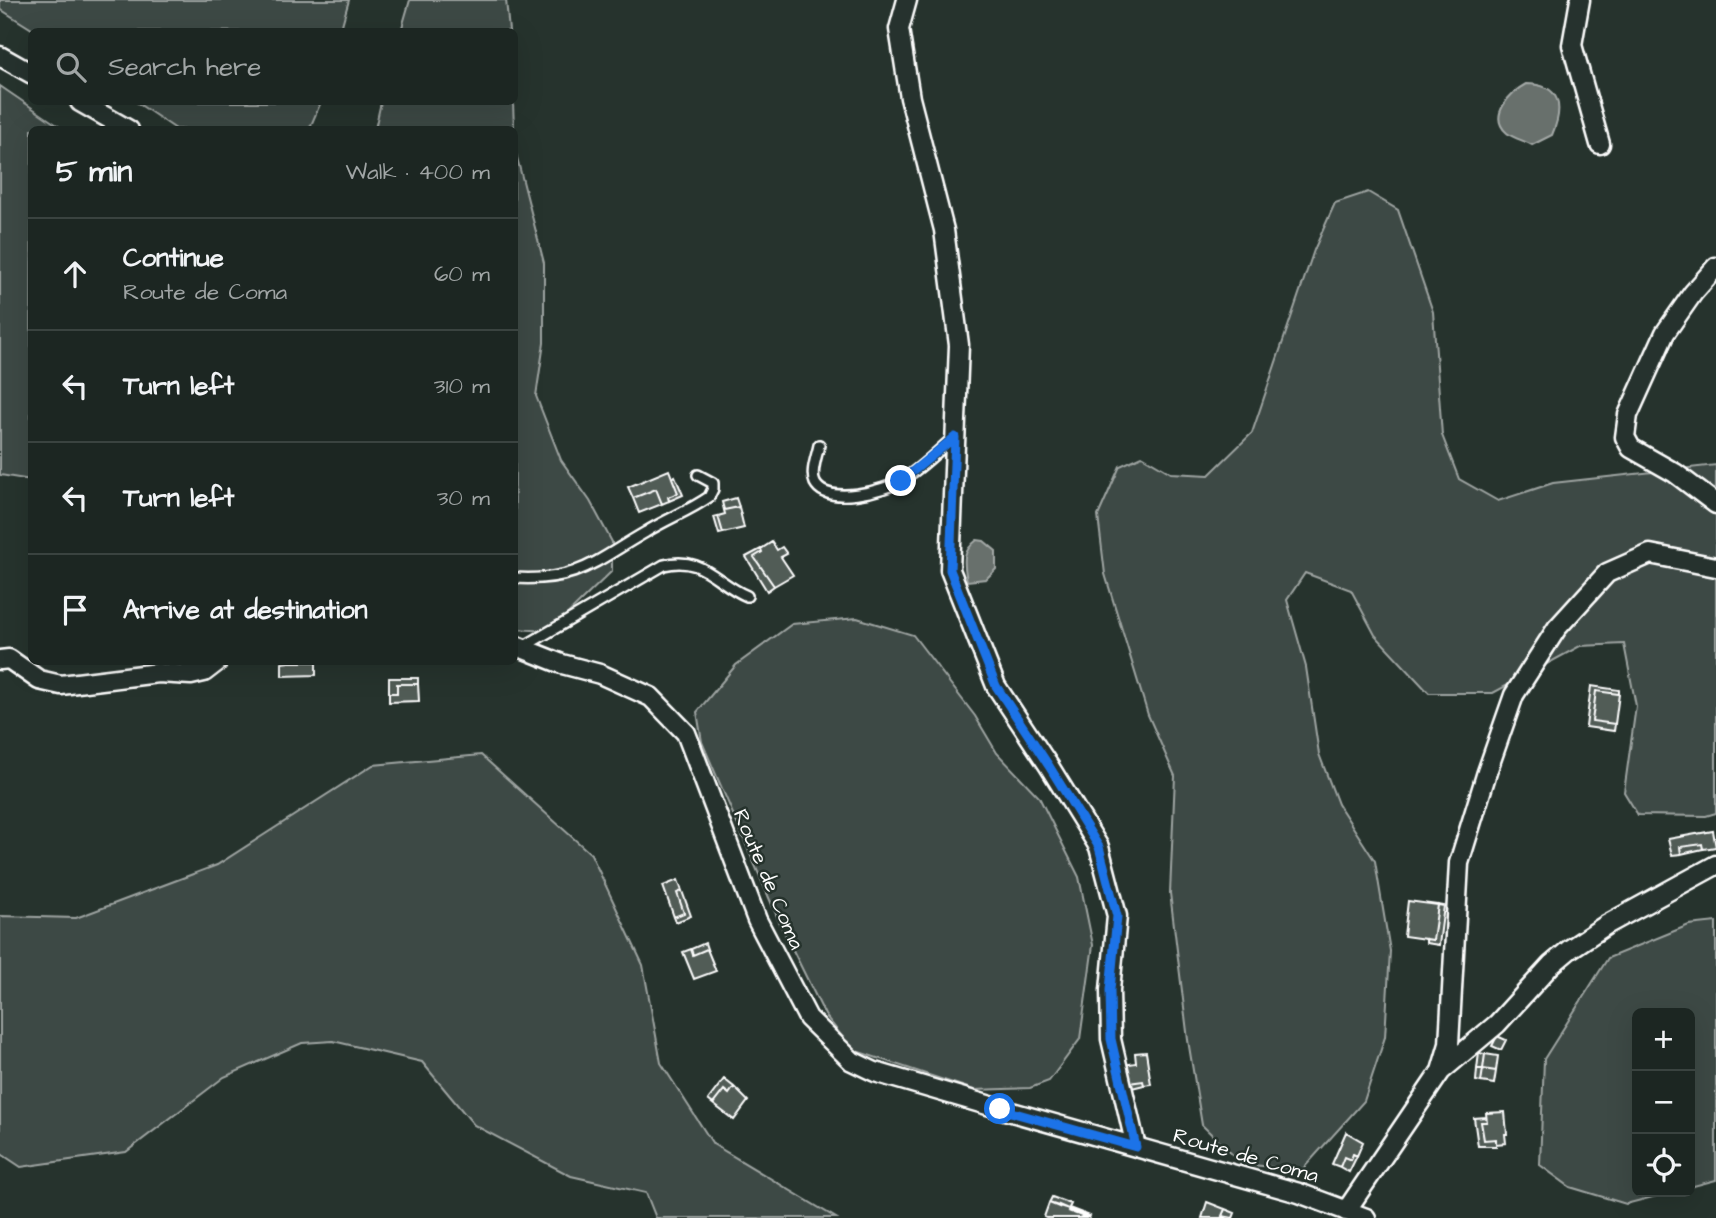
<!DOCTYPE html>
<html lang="en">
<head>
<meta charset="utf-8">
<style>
	:root { --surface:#1c2622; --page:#252e2a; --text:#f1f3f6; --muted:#a0a5a5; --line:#3a4340 }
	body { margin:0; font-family:"Architects Daughter",sans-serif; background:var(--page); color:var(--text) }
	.controls { position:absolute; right:21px; bottom:21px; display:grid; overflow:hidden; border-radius:10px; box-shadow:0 7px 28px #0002 }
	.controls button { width:63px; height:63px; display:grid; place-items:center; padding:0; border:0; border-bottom:2px solid var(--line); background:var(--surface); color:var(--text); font:35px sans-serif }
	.stop { position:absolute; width:21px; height:21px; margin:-16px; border:5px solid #1a73e8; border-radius:50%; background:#fff }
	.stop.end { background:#1a73e8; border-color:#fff; box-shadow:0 2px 7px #0008 }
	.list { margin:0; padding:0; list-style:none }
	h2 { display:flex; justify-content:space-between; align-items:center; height:91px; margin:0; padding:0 28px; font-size:30px }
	h2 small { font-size:23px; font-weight:400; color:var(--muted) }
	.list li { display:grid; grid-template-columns:46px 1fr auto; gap:21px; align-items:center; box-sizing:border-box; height:112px; padding:0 28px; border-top:2px solid var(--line) }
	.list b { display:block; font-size:26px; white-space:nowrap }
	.list p { margin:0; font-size:23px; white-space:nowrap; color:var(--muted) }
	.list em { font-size:23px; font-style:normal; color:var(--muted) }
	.icon { flex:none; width:38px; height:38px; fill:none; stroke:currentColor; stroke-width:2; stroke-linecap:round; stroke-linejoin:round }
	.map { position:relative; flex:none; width:1716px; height:1218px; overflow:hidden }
	.search { position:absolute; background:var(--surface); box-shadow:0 7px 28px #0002; left:28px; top:28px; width:490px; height:77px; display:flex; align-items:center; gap:18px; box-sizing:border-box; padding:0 24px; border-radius:10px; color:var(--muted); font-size:26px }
	.panel { position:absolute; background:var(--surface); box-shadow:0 7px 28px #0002; left:28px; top:126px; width:490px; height:539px; border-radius:10px }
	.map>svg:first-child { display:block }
</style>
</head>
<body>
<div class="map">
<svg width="1716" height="1218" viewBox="0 0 1716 1218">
	<rect width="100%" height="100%" fill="#26332d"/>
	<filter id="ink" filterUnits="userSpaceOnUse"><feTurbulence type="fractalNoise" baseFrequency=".0143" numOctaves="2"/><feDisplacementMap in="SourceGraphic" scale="14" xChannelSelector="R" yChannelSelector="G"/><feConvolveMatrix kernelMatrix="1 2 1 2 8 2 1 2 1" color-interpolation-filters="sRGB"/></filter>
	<g filter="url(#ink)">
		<path fill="#3e4944" stroke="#9ea4a2" stroke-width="2" d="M0 0H349L340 32 35 31 0 9Z
			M410 0H506L509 31H401Z
			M0 86 63 129 32 130 31 480 0 475Z
			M136 102H321L309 130 176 129Z
			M381 102H513L514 129H375Z
			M514 146 544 263V343L536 396 561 460 590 501 612 542V571L550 631 515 629Z
			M1368 192 1398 210 1433 312 1442 435 1459 479 1498 501 1553 483 1716 465V813L1706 816 1638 815 1624 792 1636 706 1624 644 1580 646 1493 693H1429L1375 635 1351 590 1305 573 1287 600 1306 667 1319 754 1338 804 1375 861 1390 951 1385 1037 1364 1101 1302 1170 1242 1164 1202 1125 1188 1040 1170 893 1175 776 1148 715 1105 574 1098 516 1120 466 1142 456 1171 473 1209 475 1252 433 1314 250 1335 203Z
			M857 618 913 635 975 716 997 753 1039 797 1079 877 1093 945 1080 1039 1049 1081 1030 1088 974 1090 853 1050 825 1015 782 928 702 742 697 712 736 665 792 624Z
			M481 755 591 854 643 965 661 1063 713 1144 836 1218H656L646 1193 571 1176 474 1125 422 1062 333 1041 302 1043 224 1077 126 1152 21 1167 0 1153V916L76 918 217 865 373 765Z
			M1716 922V1180L1690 1187V1013H1637V1192H1672L1626 1204 1570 1187 1540 1165 1544 1059 1608 958 1689 925Z"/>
		<path fill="#67706c" stroke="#a4a9a7" stroke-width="2" d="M1526 84C1561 84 1564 107 1552 135L1532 145C1525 141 1513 138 1507 133 1487 116 1511 92 1526 84Z
			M977 540 984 541 996 551V569L986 579 967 581C964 563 961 552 977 540Z"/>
		<path fill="#515c57" stroke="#fff" stroke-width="2" d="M669 470 678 493 668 497 669 501 662 504 656 489 633 498 628 487Z
			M675 476 683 495 669 501 668 497 678 493 672 478Z
			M656 489 662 504 639 513 633 498Z
			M736 498 739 507 724 510 722 502Z
			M739 507 744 528 723 533 718 516 725 514 724 510Z
			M718 516 723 533 719 534 714 517Z
			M772 542 777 550 782 547 787 554 781 557 793 575 774 586 754 557 762 552 761 549Z
			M761 549 762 552 754 557 774 586 767 591 746 557Z
			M289 662H316V675L282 676V663Z
			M389 678H418V684H397V693H389Z
			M397 684H418L419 701 389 702V693H397Z
			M1591 686 1619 690V694L1596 691 1592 721 1615 724 1614 731 1586 727Z
			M1596 691 1619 694 1615 724 1592 721Z
			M1713 831 1716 847 1703 849 1702 844 1680 847 1681 854 1672 855 1668 839Z
			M1702 844 1703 849 1681 854 1680 847Z
			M678 880 682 891 677 893 684 913 674 917 663 886Z
			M682 891 691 916 676 922 674 917 684 913 677 893Z
			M1408 901 1438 905 1433 940 1404 936Z
			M1438 905 1444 906 1439 945 1426 943V939L1433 940Z
			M705 943 707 949 693 955 691 949Z
			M691 949 693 955 707 949 716 971 694 979 683 952Z
			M1497 1036 1506 1040 1501 1050 1492 1046Z
			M1146 1052 1151 1084 1144 1085 1143 1081 1129 1083 1123 1065 1136 1063 1135 1053Z
			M1479 1053 1485 1054 1483 1069H1477Z
			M1485 1054 1498 1056 1496 1071 1483 1069Z
			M1477 1069H1483L1481 1082 1476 1081Z
			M1483 1069 1496 1071 1494 1084 1481 1082Z
			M724 1079 734 1087 729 1094 724 1090 713 1104 708 1100Z
			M1143 1081 1144 1085 1128 1089 1129 1083Z
			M734 1087 748 1101 734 1120 713 1104 724 1090 729 1094Z
			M1505 1112 1507 1134H1505L1506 1143 1496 1144V1139L1484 1140 1481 1122H1487L1486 1113Z
			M1486 1117 1487 1122H1481L1484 1140 1496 1139V1146H1478L1474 1118Z
			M1346 1132 1363 1142 1357 1156 1353 1154 1351 1160 1344 1157 1340 1167 1332 1164Z
			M1353 1154 1357 1156 1349 1172 1340 1167 1344 1157 1351 1160Z
			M1052 1197 1071 1204 1069 1208 1090 1216 1089 1218 1059 1205V1207L1049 1203Z
			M1207 1202 1225 1209 1222 1216 1227 1218H1202Z
			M1049 1203 1069 1209 1068 1211 1087 1218H1046L1044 1217Z
			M1225 1209 1235 1213 1233 1218 1222 1216Z"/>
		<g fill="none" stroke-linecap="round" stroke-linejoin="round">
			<g stroke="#fff" stroke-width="14">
				<path id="lane" d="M819 445C817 456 810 472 815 483 827 506 885 491 902 480 920 469 937 452 953 438
					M514 578C578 582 595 561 646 532 667 519 689 511 709 497L713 489V483L698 475
					M523 647 664 565C702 555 716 583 747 596"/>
			</g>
			<g stroke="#fff" stroke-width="23">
				<path id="street" d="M907 0 899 29 910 98 944 230 959 345 950 570 996 686 1049 766 1099 847 1117 916 1110 990 1111 1039 1136 1147
					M1580 0 1572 45 1600 144
					M0 56 32 74
					M80 102 129 130
					M1716 267 1693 293 1665 333 1628 415 1625 437 1631 448 1675 473 1716 504
					M514 645 562 664 600 674 651 697 686 733 757 920 808 1018 852 1061 875 1072 1001 1109 1299 1193 1366 1218
					M0 660 9 659 39 680 61 685 158 673 191 675 204 672 217 662
					M1441 1071 1497 1024 1551 965 1570 949 1606 925 1716 865
					M1346 1211 1441 1071 1449 1044 1459 863 1487 772 1514 695 1557 628 1607 573 1650 554 1716 567"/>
			</g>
			<use href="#lane" stroke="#26332d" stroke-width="9"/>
			<use href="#street" stroke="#26332d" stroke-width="18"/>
		</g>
	</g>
	<g fill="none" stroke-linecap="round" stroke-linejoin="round" filter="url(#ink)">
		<path stroke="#1a73e8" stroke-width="9" d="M901 481 955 437 950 570 996 686 1049 766 1099 847 1117 916 1110 990 1111 1039 1136 1147 1000 1109"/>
	</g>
	<g text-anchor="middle" stroke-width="5" stroke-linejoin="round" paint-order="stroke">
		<g font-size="21" fill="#fff" stroke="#26332d">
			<text transform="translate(769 879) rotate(67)" y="7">Route de Coma</text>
			<text transform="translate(1246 1155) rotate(16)" y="7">Route de Coma</text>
		</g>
	</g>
</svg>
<div class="controls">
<button>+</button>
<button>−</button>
<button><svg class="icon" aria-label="locate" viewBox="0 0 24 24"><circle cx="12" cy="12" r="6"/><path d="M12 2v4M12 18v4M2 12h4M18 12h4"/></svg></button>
</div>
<div class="stop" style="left:1000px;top:1109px"></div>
<div class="stop end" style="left:901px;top:481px"></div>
<div class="search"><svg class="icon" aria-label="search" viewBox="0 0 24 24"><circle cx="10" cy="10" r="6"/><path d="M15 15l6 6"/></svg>Search here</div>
<section class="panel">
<h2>5 min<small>Walk · 400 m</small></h2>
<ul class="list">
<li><svg class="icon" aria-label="ahead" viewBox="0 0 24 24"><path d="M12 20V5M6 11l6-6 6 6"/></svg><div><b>Continue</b><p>Route de Coma</p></div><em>60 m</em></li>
<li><svg class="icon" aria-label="left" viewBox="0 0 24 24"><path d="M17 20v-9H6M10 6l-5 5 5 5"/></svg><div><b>Turn left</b></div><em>310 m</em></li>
<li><svg class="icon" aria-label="left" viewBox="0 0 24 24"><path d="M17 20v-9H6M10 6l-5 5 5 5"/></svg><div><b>Turn left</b></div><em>30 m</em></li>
<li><svg class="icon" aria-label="arrive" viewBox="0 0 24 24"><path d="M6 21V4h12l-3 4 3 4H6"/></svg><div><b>Arrive at destination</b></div></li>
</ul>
</section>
</div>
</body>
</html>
